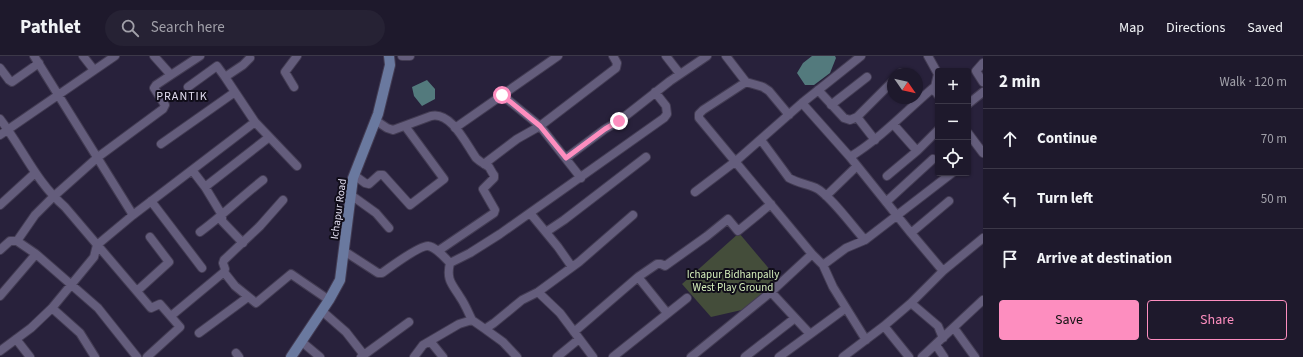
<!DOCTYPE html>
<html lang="en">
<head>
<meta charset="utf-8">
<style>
	:root { --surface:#1e192c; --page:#262234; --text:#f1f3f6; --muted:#a1a0a9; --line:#3c3848; --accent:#fd8ebf }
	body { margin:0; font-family:"Source Sans 3",sans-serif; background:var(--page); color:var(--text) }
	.controls { position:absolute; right:12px; top:12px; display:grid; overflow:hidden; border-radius:4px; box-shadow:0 1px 3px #0004 }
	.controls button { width:36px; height:36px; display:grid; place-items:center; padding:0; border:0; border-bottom:1px solid var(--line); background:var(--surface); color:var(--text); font:20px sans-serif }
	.compass { position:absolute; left:887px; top:12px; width:36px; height:36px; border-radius:50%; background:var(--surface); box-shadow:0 1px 3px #0004; rotate:124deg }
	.stop { position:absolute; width:12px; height:12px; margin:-9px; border:3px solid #fd8ebf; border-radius:50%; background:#fff }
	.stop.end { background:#fd8ebf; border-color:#fff; box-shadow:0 1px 4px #0008 }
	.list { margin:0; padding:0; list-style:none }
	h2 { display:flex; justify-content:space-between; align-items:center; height:52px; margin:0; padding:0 16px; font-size:17px }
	h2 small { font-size:13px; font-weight:400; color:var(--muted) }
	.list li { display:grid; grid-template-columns:26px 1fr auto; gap:12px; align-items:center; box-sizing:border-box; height:60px; padding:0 16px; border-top:1px solid var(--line) }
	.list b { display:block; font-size:15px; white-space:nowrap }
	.list em { font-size:13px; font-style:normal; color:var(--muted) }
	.actions { display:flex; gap:8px; padding:12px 16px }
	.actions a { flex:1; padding:9px 0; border:1px solid var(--accent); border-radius:4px; text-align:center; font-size:14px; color:var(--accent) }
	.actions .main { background:var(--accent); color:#111 }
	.icon { flex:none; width:22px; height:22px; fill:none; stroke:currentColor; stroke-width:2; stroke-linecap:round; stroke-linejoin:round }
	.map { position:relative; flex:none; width:983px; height:301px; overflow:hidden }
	header { display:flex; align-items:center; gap:24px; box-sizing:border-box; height:56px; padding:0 20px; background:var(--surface); border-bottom:1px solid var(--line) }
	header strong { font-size:19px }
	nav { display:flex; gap:22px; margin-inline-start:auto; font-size:14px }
	.search { width:280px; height:36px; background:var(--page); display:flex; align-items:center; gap:10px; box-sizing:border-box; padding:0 14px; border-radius:22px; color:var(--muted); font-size:15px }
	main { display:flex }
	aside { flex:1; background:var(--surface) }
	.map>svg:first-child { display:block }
</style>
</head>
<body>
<header>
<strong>Pathlet</strong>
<div class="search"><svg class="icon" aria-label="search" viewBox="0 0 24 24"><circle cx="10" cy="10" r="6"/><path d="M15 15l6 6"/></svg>Search here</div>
<nav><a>Map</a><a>Directions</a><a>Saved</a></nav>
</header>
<main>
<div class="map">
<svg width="983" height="301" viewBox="0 0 983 301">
	<rect width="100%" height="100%" fill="#28213b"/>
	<path fill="#444d3a" d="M739 177 776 221 768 234 746 253 711 261 682 228Z"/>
	<path fill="#537a7d" d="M812 0H835L836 2 830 17 814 29H805L797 17 803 7Z
		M427 24 435 33V43L422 50 414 40 412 31Z"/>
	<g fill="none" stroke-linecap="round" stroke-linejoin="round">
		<g stroke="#433c53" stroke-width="10">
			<path id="street" d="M34 0 133 159
				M83 0 94 14
				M154 0 171 19 200 0
				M402 0H410
				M666 0 680 18
				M726 0 746 26 703 54 699 58V62L812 198 823 209 833 231 866 284
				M928 0 938 18 934 35
				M983 7 976 15 983 26
				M0 12 9 24 12 26 39 7
				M900 18 901 17
				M746 26 763 31 769 35 789 59
				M188 31 217 10 225 21
				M294 31 285 16 297 0
				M818 34 844 62 850 64 857 61 893 25
				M502 39 540 70 581 122
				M802 47 861 0
				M968 48 983 36
				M831 49 867 21
				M857 61 875 84
				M0 63C23 93 36 126 65 151L151 252 160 248 180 271 147 301
				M375 64 387 72 393 74 431 60C451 55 466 88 476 102 480 106 485 108 489 111 491 114 492 117 494 119V122L483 133 495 154 494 157 438 195
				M255 66 297 110
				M455 72 558 0
				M968 77 983 97
				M0 79 115 0
				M761 84 789 122C798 127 807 128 816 132 830 139 853 171 865 184
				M161 88 235 36
				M917 95 938 74
				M850 101C881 82 905 56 933 32L938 39
				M566 102 605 73 619 65 670 25 707 0
				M484 108 517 83 540 70 616 12 617 7 613 0
				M192 114 205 131 222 159V165L243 187
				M354 119 365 127 369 128 379 119H383L410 149 444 123 405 70
				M887 120 917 95 894 69
				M205 131 268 82
				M695 136 736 105 802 47 850 101 911 177 949 145
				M351 139 376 157 389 172
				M826 140 857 110
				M151 145 202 212
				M886 146 933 103
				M0 149 35 117
				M530 157 558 191 572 211
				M200 176C222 160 241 141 263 124
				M546 176 564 164 646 101
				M911 177 943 215 983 182
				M17 185 35 159 53 141 98 101 163 53 165 49 154 32 156 29 171 19
				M0 194 10 185H17L36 198 98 252 137 301
				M344 195 378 217H382C389 212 420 189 428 190 436 191 444 201 450 207
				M823 209 846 192 865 184 952 117
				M224 216 235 230 256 247 291 218 329 244
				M638 221 667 257
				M137 235 169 206 150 181
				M538 236 560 257 593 301
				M771 236 810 278
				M0 240 36 198
				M911 247 943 215
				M52 252 80 277 95 301
				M322 255 346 276 364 299V301
				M171 260 224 216 225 213 223 207 224 204 260 170 283 144
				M472 264C468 256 465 248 460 241 452 228 446 224 450 207L470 197 500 178 664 62 667 58 666 50 655 36
				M884 270 909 301
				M954 272 975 301
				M485 273 503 286 517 301
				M574 276 638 221 657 208H661L665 210 707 180 728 163 738 175 771 148
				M199 277 248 241
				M16 283 30 301
				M430 285 443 301
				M302 286 320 301
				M936 289 944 301
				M0 295 31 272 52 252 94 201 97 189 133 159 255 66 225 21 243 9 250 2
				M236 297 239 301
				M361 301 409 266
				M414 301 423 289 459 268 472 264 485 273 494 267 522 244 538 236 579 206 633 159
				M557 301 579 283
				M613 301 687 242
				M691 301 771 236 812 198
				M745 301 795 262
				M779 301 846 252
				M843 301 884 270 911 247 938 270 943 282
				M922 301 983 244"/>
		</g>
		<g stroke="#433c53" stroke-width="12">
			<path id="secondary" d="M291 301 329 244 340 224 353 122 378 58 390 9 389 0"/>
		</g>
		<use href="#street" stroke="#645d7c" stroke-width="8"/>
		<use href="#secondary" stroke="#6a799f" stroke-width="10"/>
	</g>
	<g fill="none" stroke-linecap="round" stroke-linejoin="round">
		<path stroke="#fd8ebf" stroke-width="5" d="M502 39 540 70 566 102 605 73 619 65"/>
	</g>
	<g text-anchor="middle" stroke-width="4" stroke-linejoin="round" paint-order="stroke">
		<g font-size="11" fill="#e1ddef" stroke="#100d19">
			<text transform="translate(338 153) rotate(-82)" y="4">Ichapur Road</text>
		</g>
		<g font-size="11" fill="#d5efbb" stroke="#100d19">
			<text x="733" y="222">Ichapur Bidhanpally<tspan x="733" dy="13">West Play Ground</tspan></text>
		</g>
		<g font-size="12" letter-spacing="1" fill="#e1ddef" stroke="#100d19">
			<text x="182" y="44">PRANTIK</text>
		</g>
	</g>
</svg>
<div class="controls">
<button>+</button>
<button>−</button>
<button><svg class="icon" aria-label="locate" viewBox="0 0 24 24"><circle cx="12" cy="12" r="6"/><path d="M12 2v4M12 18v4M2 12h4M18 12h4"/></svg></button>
</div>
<svg class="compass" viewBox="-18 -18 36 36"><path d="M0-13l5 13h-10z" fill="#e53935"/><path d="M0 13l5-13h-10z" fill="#a1a0a9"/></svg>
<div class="stop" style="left:502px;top:39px"></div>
<div class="stop end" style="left:619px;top:65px"></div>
</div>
<aside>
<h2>2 min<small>Walk · 120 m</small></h2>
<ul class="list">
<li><svg class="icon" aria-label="ahead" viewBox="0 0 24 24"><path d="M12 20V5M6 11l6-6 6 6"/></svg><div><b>Continue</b></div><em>70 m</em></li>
<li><svg class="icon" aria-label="left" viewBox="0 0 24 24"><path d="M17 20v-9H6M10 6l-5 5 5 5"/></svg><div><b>Turn left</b></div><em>50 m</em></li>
<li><svg class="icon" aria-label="arrive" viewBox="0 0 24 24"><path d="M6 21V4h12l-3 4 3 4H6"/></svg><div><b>Arrive at destination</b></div></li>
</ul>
<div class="actions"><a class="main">Save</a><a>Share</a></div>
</aside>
</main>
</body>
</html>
